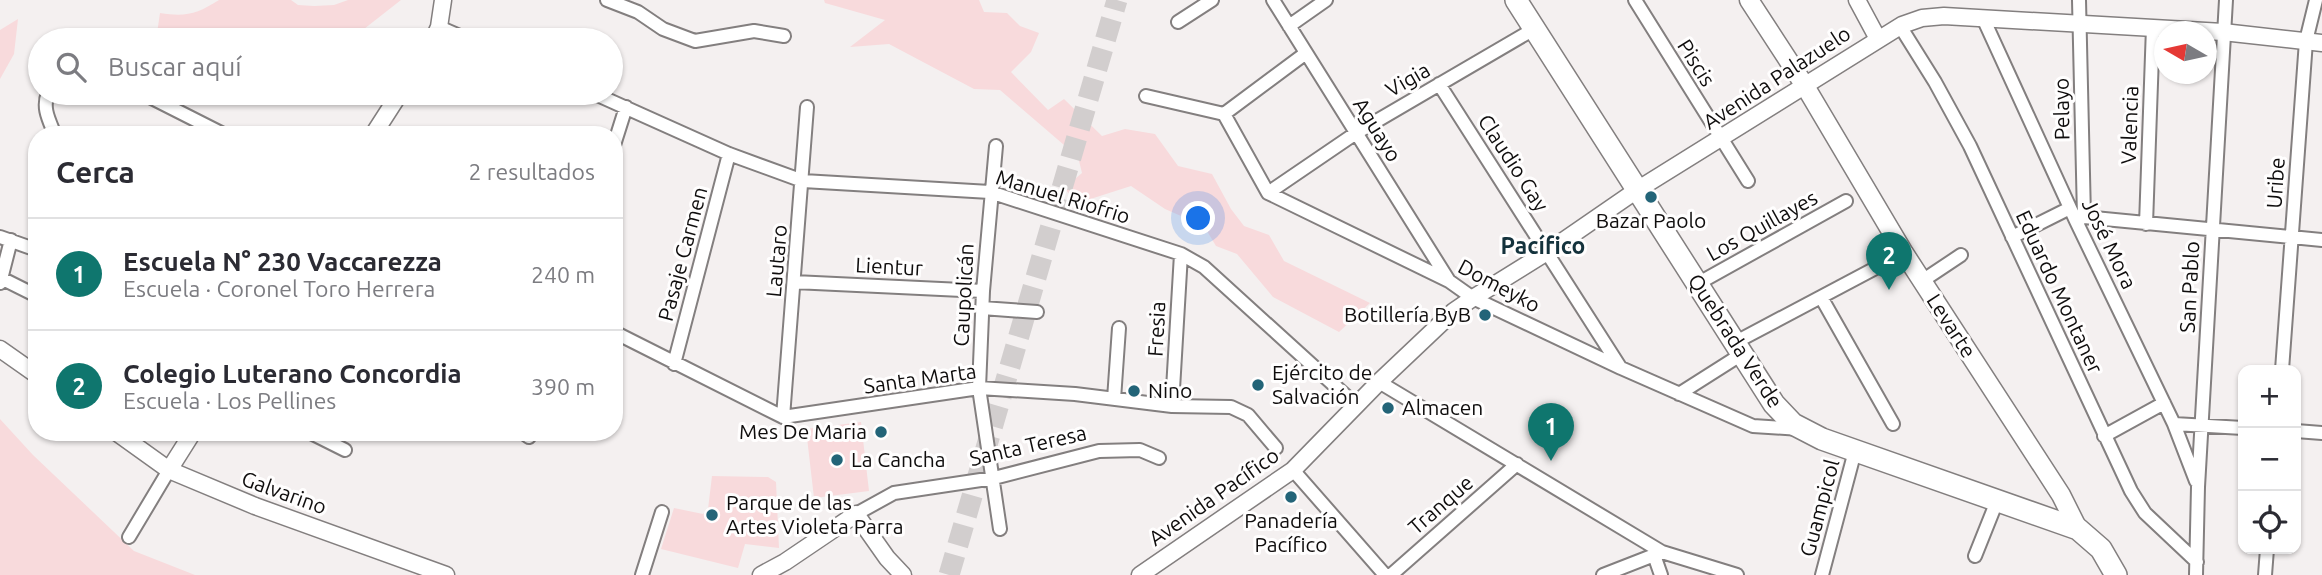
<!DOCTYPE html>
<html lang="es">
<head>
<meta charset="utf-8">
<style>
	:root { --surface:#fff; --page:#f2f2f3; --text:#2b2b33; --muted:#7c7c81; --line:#e1e1e2; --accent:#0f766e }
	body { margin:0; font-family:Ubuntu,sans-serif; background:var(--page); color:var(--text) }
	.controls { position:absolute; right:21px; bottom:21px; display:grid; overflow:hidden; border-radius:14px; box-shadow:0 2px 5px #0004 }
	.controls button { width:63px; height:63px; display:grid; place-items:center; padding:0; border:0; border-bottom:2px solid var(--line); background:var(--surface); color:var(--text); font:35px sans-serif }
	.compass { position:absolute; left:2154px; top:21px; width:63px; height:63px; border-radius:50%; background:var(--surface); box-shadow:0 2px 5px #0004; rotate:279deg }
	.you { position:absolute; left:1199px; top:219px; width:24px; height:24px; margin:-18px; border:5px solid #fff; border-radius:50%; background:#1a73e8; box-shadow:0 0 0 10px #1a73e833 }
	.badge { display:grid; place-items:center; width:46px; height:46px; border-radius:50%; background:var(--accent); color:#fff; font-size:23px; font-weight:700 }
	.pin { position:absolute; translate:-50% -58px; filter:drop-shadow(0 2px 4px #0008) }
	.pin::after { content:''; position:absolute; top:37px; width:24px; height:21px; background:inherit; clip-path:polygon(0 0,100% 0,50% 100%) }
	.list { margin:0; padding:0; list-style:none }
	h2 { display:flex; justify-content:space-between; align-items:center; height:91px; margin:0; padding:0 28px; font-size:30px }
	h2 small { font-size:23px; font-weight:400; color:var(--muted) }
	.list li { display:grid; grid-template-columns:46px 1fr auto; gap:21px; align-items:center; box-sizing:border-box; height:112px; padding:0 28px; border-top:2px solid var(--line) }
	.list b { display:block; font-size:26px; white-space:nowrap }
	.list p { margin:0; font-size:23px; white-space:nowrap; color:var(--muted) }
	.list em { font-size:23px; font-style:normal; color:var(--muted) }
	.icon { flex:none; width:38px; height:38px; fill:none; stroke:currentColor; stroke-width:2; stroke-linecap:round; stroke-linejoin:round }
	.map { position:relative; flex:none; width:2322px; height:575px; overflow:hidden }
	.search { position:absolute; background:var(--surface); box-shadow:0 2px 5px #0004; left:28px; top:28px; width:595px; height:77px; display:flex; align-items:center; gap:18px; box-sizing:border-box; padding:0 24px; border-radius:38px; color:var(--muted); font-size:26px }
	.panel { position:absolute; background:var(--surface); box-shadow:0 2px 5px #0004; left:28px; top:126px; width:595px; height:315px; border-radius:28px }
	.map>svg:first-child { display:block }
</style>
</head>
<body>
<div class="map">
<svg width="2322" height="575" viewBox="0 0 2322 575">
	<rect width="100%" height="100%" fill="#f4f0f0"/>
	<path fill="#f8dadc" d="M219 0H291L298 5 314 6 334 5 348 0H401L364 29 357 40H156L160 13C186 17 197 14 219 0Z
		M824 0H979L984 12 1007 13 1020 26 1039 33 1031 52 1011 72 1048 110 1064 99 1102 136 1125 129 1155 134 1178 166 1212 174 1231 209 1244 226 1269 235 1284 261 1370 303 1339 332 1273 297 1237 254 1216 246 1204 226 1165 209 1131 186 1078 203 1064 188 1082 173 1078 157 1000 90 974 89 889 44 850 47 885 20 825 3Z
		M18 19 14 54 0 79V30Z
		M0 419 33 455 134 551 195 575H0Z
		M861 422 869 491 814 498 806 429Z
		M712 476 768 477 776 482 779 548 745 544 738 568 661 549 674 508 703 514 708 509Z"/>
	<g fill="none" stroke-linecap="round" stroke-linejoin="round">
		<path stroke="#d2cece" stroke-width="21" stroke-dasharray="21 10" stroke-linecap="butt" d="M949 575 1117 0"/>
		<g stroke="#837f7f" stroke-width="16">
			<path id="minor" d="M607 0 638 12 663 29 695 41 754 31 784 36
				M1273 0 1449 281
				M1635 0 1748 181
				M2079 0 2084 217
				M1983 18 2076 221 2174 424 2196 481
				M1178 22 1212 0
				M1289 26 1326 0
				M1900 26 1935 82 1970 146 2131 491 2145 513 2197 562
				M439 27 469 40
				M1439 84 1620 367
				M48 93C42 108 49 120 55 135
				M142 93 225 135
				M593 93 729 154 803 181 990 192 1181 254 1204 267 1356 405
				M1146 96 1224 114 1306 53
				M1224 114 1268 193 1449 281 1473 298 1621 368 1753 426 1800 429
				M614 145 626 107
				M996 146 983 291 979 388 1000 529
				M1268 193 1356 133 1534 29
				M2076 221 2084 217 2322 240
				M2146 224 2153 27
				M0 237 37 250
				M2012 237 2070 208
				M1 278 37 296
				M1922 281 1961 255
				M794 282 983 291
				M0 283 11 240
				M1697 284 1846 201
				M1821 297 1893 424
				M982 308 1037 312
				M614 332 783 417 979 388 1075 394 1172 406 1231 407 1248 415 1276 448
				M1734 343 1904 253
				M674 364 729 154
				M2282 370 2306 41 2316 0
				M1379 382 1662 552 1737 575
				M1679 394 1742 354
				M1114 399 1119 328
				M1172 406 1181 254
				M783 417 807 107
				M2174 424 2243 428
				M2296 431 2322 433
				M309 432 345 450
				M522 432 529 437 530 432
				M2104 436 2164 403
				M1293 470 1385 575
				M856 514 894 493 994 478 1099 451 1140 450 1159 458
				M129 537 169 470
				M1654 555 1661 575
				M1975 556 1997 501
				M642 575 662 512
				M1391 575 1517 464
				M1603 575 1662 552
				M1822 575 1855 451
				M2196 575 2198 487 2226 0
				M2265 575 2267 549"/>
		</g>
		<g stroke="#837f7f" stroke-width="19">
			<path id="tertiary" d="M1857 0 1878 39
				M433 40 439 27 443 0
				M373 135 400 93
				M0 349 37 375
				M116 432 169 470 255 506 446 575
				M169 470 193 432
				M761 575 785 562 856 514 887 558 903 575
				M1140 575 1293 470 1379 382 1454 311 1473 298 1547 252 1637 190 1902 25 1922 18 1944 16 2223 32 2322 43"/>
		</g>
		<g stroke="#837f7f" stroke-width="21">
			<path id="secondary" d="M1749 0 1805 86 1904 253 2061 495 2078 529"/>
		</g>
		<g stroke="#837f7f" stroke-width="24">
			<path id="primary" d="M1516 0 1774 404 1793 424 1822 439 2078 529 2101 549 2116 575"/>
		</g>
		<use href="#minor" stroke="#fff" stroke-width="12"/>
		<use href="#tertiary" stroke="#fff" stroke-width="16"/>
		<use href="#secondary" stroke="#fff" stroke-width="18"/>
		<use href="#primary" stroke="#fff" stroke-width="21"/>
	</g>
	<g fill="#236478" stroke="#fffefe" stroke-width="2.5">
		<circle cx="1651" cy="197" r="7"/>
		<circle cx="1485" cy="315" r="7"/>
		<circle cx="1258" cy="385" r="7"/>
		<circle cx="1134" cy="391" r="7"/>
		<circle cx="1388" cy="408" r="7"/>
		<circle cx="881" cy="432" r="7"/>
		<circle cx="837" cy="460" r="7"/>
		<circle cx="1291" cy="497" r="7"/>
		<circle cx="712" cy="515" r="7"/>
	</g>
	<g text-anchor="middle" stroke-width="6" stroke-linejoin="round" paint-order="stroke">
		<g font-size="21" fill="#0f0d0d" stroke="#fffefe">
			<text transform="translate(1696 63) rotate(58)" y="7">Piscis</text>
			<text transform="translate(1777 78) rotate(-33)" y="7">Avenida Palazuelo</text>
			<text transform="translate(1408 80) rotate(-30)" y="7">Vigia</text>
			<text transform="translate(2062 109) rotate(-91)" y="7">Pelayo</text>
			<text transform="translate(2130 125) rotate(-88)" y="7">Valencia</text>
			<text transform="translate(1377 130) rotate(58)" y="7">Aguayo</text>
			<text transform="translate(1513 163) rotate(57)" y="7">Claudio Gay</text>
			<text transform="translate(2276 183) rotate(-86)" y="7">Uribe</text>
			<text transform="translate(1063 197) rotate(17)" y="7">Manuel Riofrio</text>
			<text transform="translate(1762 226) rotate(-29)" y="7">Los Quillayes</text>
			<text transform="translate(2109 244) rotate(64)" y="7">José Mora</text>
			<text transform="translate(683 254) rotate(-75)" y="7">Pasaje Carmen</text>
			<text transform="translate(777 261) rotate(-85)" y="7">Lautaro</text>
			<text transform="translate(889 267) rotate(3)" y="7">Lientur</text>
			<text transform="translate(1499 286) rotate(28)" y="7">Domeyko</text>
			<text transform="translate(2190 287) rotate(-87)" y="7">San Pablo</text>
			<text transform="translate(2059 292) rotate(65)" y="7">Eduardo Montaner</text>
			<text transform="translate(964 295) rotate(-87)" y="7">Caupolicán</text>
			<text transform="translate(1951 326) rotate(57)" y="7">Levarte</text>
			<text transform="translate(1157 329) rotate(-87)" y="7">Fresia</text>
			<text transform="translate(1735 341) rotate(57)" y="7">Quebrada Verde</text>
			<text transform="translate(920 379) rotate(-8)" y="7">Santa Marta</text>
			<text transform="translate(1028 446) rotate(-13)" y="7">Santa Teresa</text>
			<text transform="translate(284 493) rotate(20)" y="7">Galvarino</text>
			<text transform="translate(1214 497) rotate(-35)" y="7">Avenida Pacífico</text>
			<text transform="translate(1441 505) rotate(-41)" y="7">Tranque</text>
			<text transform="translate(1820 508) rotate(-75)" y="7">Guampicol</text>
		</g>
		<g font-size="21" fill="#0f0d0d" stroke="#fffefe" text-anchor="start">
			<text x="1651" y="228" text-anchor="middle">Bazar Paolo</text>
			<text x="1471" y="322" text-anchor="end">Botillería ByB</text>
			<text x="1272" y="380">Ejército de<tspan x="1272" dy="24">Salvación</tspan></text>
			<text x="1148" y="398">Nino</text>
			<text x="1402" y="415">Almacen</text>
			<text x="867" y="439" text-anchor="end">Mes De Maria</text>
			<text x="851" y="467">La Cancha</text>
			<text x="726" y="510">Parque de las<tspan x="726" dy="24">Artes Violeta Parra</tspan></text>
			<text x="1291" y="528" text-anchor="middle">Panadería<tspan x="1291" dy="24">Pacífico</tspan></text>
		</g>
		<g font-size="23" font-weight="bold" fill="#14323c" stroke="#fffefe">
			<text x="1543" y="254">Pacífico</text>
		</g>
	</g>
</svg>
<div class="controls">
<button>+</button>
<button>−</button>
<button><svg class="icon" aria-label="locate" viewBox="0 0 24 24"><circle cx="12" cy="12" r="6"/><path d="M12 2v4M12 18v4M2 12h4M18 12h4"/></svg></button>
</div>
<svg class="compass" viewBox="-18 -18 36 36"><path d="M0-13l5 13h-10z" fill="#e53935"/><path d="M0 13l5-13h-10z" fill="#7c7c81"/></svg>
<div class="you"></div>
<div class="pin badge" style="left:1551px;top:461px">1</div>
<div class="pin badge" style="left:1889px;top:290px">2</div>
<div class="search"><svg class="icon" aria-label="search" viewBox="0 0 24 24"><circle cx="10" cy="10" r="6"/><path d="M15 15l6 6"/></svg>Buscar aquí</div>
<section class="panel">
<h2>Cerca<small>2 resultados</small></h2>
<ul class="list">
<li><span class="badge">1</span><div><b>Escuela N° 230 Vaccarezza</b><p>Escuela · Coronel Toro Herrera</p></div><em>240 m</em></li>
<li><span class="badge">2</span><div><b>Colegio Luterano Concordia</b><p>Escuela · Los Pellines</p></div><em>390 m</em></li>
</ul>
</section>
</div>
</body>
</html>
